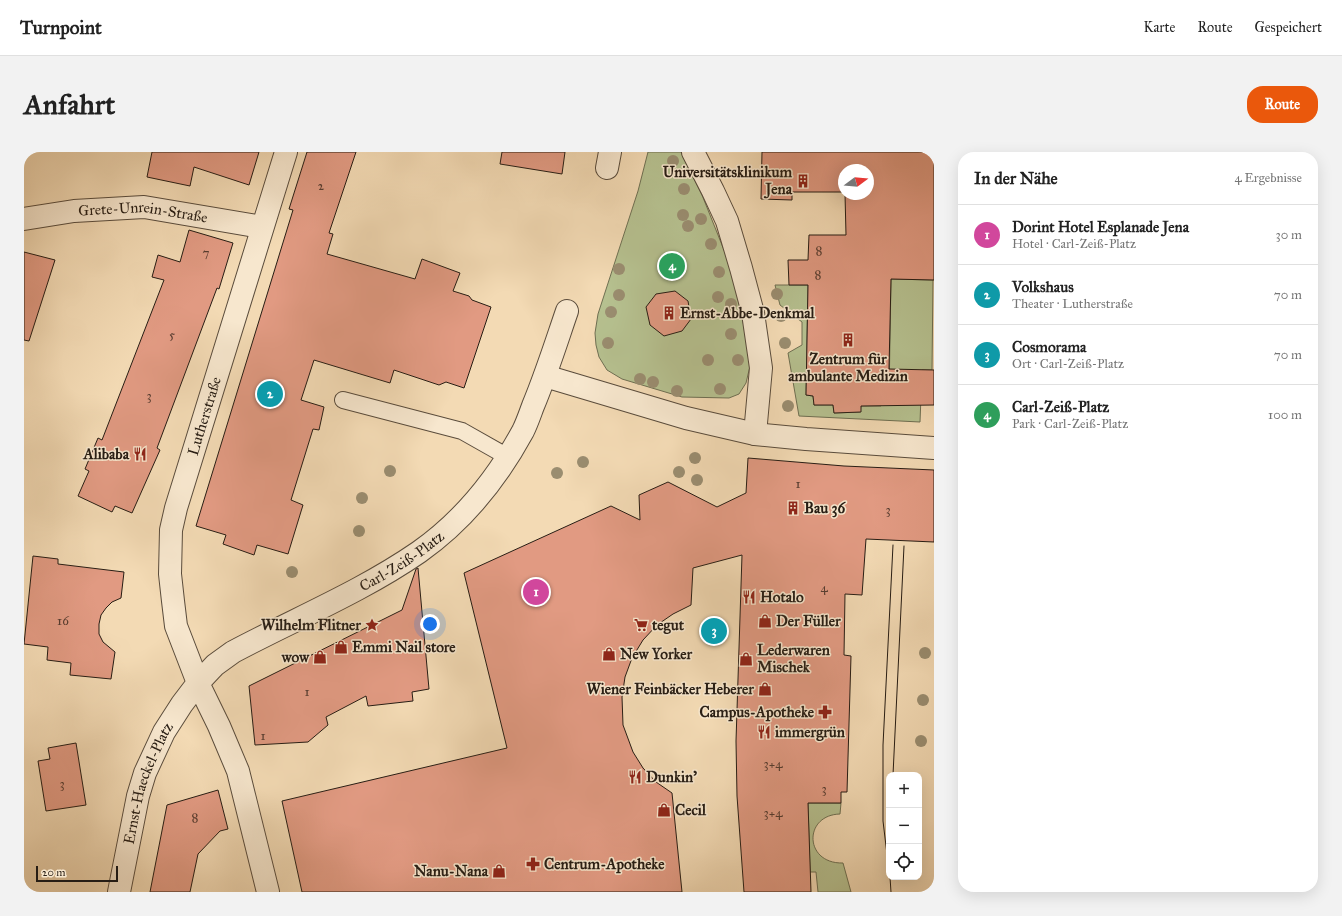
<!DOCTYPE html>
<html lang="de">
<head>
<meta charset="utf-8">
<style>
	:root { --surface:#fff; --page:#f2f2f2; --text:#222; --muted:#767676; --line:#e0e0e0; --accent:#ea580c }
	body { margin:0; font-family:"IM FELL Great Primer",serif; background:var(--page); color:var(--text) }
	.controls { position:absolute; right:12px; bottom:12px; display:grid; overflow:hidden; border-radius:8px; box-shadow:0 4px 16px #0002 }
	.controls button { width:36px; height:36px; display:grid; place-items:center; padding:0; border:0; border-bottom:1px solid var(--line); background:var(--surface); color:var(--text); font:20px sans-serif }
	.compass { position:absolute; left:814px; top:12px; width:36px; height:36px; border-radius:50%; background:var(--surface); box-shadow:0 4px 16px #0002; rotate:74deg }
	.scale { position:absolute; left:12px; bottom:10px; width:82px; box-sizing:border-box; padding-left:4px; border:2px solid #271d14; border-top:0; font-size:11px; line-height:14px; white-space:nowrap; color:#271d14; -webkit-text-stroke:3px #f7e7ce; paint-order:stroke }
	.you { position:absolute; left:406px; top:472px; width:14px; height:14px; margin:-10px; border:3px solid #fff; border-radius:50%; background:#1a73e8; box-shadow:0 0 0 6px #1a73e833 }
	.badge { display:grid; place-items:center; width:26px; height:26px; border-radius:50%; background:var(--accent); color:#fff; font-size:13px; font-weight:700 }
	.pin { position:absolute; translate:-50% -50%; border:2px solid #fff; box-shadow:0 1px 4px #0006 }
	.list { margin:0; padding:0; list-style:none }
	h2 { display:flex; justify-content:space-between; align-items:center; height:52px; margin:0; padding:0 16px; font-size:17px }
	h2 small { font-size:13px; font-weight:400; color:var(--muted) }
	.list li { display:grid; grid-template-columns:26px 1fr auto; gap:12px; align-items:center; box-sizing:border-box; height:60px; padding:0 16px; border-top:1px solid var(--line) }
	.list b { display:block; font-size:15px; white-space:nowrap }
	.list p { margin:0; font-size:13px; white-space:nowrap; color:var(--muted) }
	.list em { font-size:13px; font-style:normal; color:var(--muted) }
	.icon { flex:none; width:22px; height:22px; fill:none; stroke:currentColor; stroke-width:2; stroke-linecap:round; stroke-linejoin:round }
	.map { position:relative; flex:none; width:910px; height:740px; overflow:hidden; border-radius:16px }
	header { display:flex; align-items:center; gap:24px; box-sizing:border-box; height:56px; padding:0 20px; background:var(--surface); border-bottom:1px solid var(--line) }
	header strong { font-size:19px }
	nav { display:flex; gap:22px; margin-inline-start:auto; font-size:14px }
	.intro { display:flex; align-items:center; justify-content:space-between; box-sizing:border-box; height:96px; padding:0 24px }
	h1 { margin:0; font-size:28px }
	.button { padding:10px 18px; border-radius:16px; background:var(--accent); color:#fff; font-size:14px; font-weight:700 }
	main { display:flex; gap:24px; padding:0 24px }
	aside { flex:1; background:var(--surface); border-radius:16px; box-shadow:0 4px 16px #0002 }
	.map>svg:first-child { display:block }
</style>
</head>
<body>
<header>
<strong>Turnpoint</strong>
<nav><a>Karte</a><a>Route</a><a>Gespeichert</a></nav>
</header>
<div class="intro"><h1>Anfahrt</h1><a class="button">Route</a></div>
<main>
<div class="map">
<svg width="910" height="740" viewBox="0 0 910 740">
	<rect width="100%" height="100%" fill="#f3dab4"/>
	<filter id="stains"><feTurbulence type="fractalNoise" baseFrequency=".005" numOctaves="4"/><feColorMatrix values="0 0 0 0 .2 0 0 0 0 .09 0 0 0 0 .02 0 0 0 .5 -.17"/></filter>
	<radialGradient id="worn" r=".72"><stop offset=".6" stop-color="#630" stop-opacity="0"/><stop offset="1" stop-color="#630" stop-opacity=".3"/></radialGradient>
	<path fill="#b6c190" stroke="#6e6f52" d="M624 0H657L678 43 702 103 709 124 719 169 726 214 722 231 715 242 705 246 658 245 598 227 583 218 575 205 572 193 571 181 574 162 614 39Z
		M867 127 909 128 908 218H898L896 270 775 264 764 201 778 193V170L756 153 751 133H784L782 243 789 244 790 253H809L810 261 836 260 837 254H857L856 245 865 246Z
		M784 651H817L816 662C779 663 780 712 819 711L827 740H794L792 720H786Z"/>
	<path fill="#e19a82" stroke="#271d14" d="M128 0H235L225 33 170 15 166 34 123 25Z
		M283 0H332L305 81 309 82 303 102 391 127 398 107 436 121 429 139 445 144 448 148 467 155 440 236 422 230 415 233 370 218 366 231 290 208 277 248 300 255 295 278 289 277 267 348 279 353 264 402 233 393 230 403 199 392 202 383 172 374 269 58 265 57Z
		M478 0H541L538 22 476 12Z
		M738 0H910V128L867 127 865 217 910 218V253L837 254V260L810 261 809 253H790L789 244 782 243 784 133H765L764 108H784L785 83H822L821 42H844V18H820V40H768V48L737 47Z
		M165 78 209 91 195 137 193 136 133 296 136 298 108 361 91 354 88 360 54 344 65 319 61 317 74 286 78 288 140 128 128 125 134 103 156 110Z
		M0 100 31 108 5 189 0 188Z
		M651 139 664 149 667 167 658 179 640 184 626 173 622 155 632 142Z
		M724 306 820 314 910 318V390L842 387 838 443 821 442 820 503 827 504 823 640H817V651H784L787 740H720L713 644 712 589 718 403 669 416 667 453 649 462 633 473 619 488 608 506 601 525 598 545 599 573 609 600 619 616 632 630 648 641 658 740H278L258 649 483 596 440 421 587 354 616 368 615 343 644 330 693 355 722 341Z
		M9 404 34 407V412L100 420 97 446 88 450 82 456 77 463 75 472V482L79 490 91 500 87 527 46 523 47 511 23 508 24 495 0 492Z
		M394 416 405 537 388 540 389 549 344 554 342 544 302 565 304 573 284 590 231 593 225 534 378 458 392 417Z
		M52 591 62 653 22 659 14 609 26 607 24 596Z
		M194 638 204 677 196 679 174 702 166 740H126L143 653Z"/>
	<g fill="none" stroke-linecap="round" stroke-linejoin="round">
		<g stroke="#5a4c3c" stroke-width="18">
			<path id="service" d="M319 248 438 279 484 305"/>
		</g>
		<g stroke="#5a4c3c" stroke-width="24">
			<g id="minor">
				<path d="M669 0 689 39 703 69 717 116 729 161 737 216 731 282"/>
				<path d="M583 16 586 0"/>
				<path id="s1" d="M0 67 50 59 120 55 238 75"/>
				<path d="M521 224 662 266 731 282 782 287 910 296"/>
				<path id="s2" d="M244 740 214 619 195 574 174 531 191 513 209 500C271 467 337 440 395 400 439 369 474 325 499 279 503 271 506 262 509 254 522 223 532 191 543 159"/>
			</g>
		</g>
		<g stroke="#5a4c3c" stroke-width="24">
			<g id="tertiary">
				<path id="s3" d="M95 740 114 644 121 621 140 580 158 552 174 531 152 474 149 449 146 422 147 378 152 356 262 0"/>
			</g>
		</g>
		<use href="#service" stroke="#f7e7ce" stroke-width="16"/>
		<use href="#minor" stroke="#f7e7ce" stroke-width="22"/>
		<use href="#tertiary" stroke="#f7e7ce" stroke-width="22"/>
		<path stroke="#271d14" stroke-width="1" d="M869 623 880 394
			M865 719 859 669V593L869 393
			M866 725 867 740"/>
	</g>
	<g fill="#9a8d70">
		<circle cx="649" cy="9" r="6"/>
		<circle cx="660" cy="37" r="6"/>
		<circle cx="659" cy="63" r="6"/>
		<circle cx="677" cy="67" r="6"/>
		<circle cx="664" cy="74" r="6"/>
		<circle cx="687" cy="92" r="6"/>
		<circle cx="595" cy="117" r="6"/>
		<circle cx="695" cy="120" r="6"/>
		<circle cx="753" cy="142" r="6"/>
		<circle cx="595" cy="143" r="6"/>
		<circle cx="694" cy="145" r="6"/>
		<circle cx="707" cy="152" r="6"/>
		<circle cx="587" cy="160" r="6"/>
		<circle cx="757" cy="164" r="6"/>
		<circle cx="707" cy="182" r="6"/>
		<circle cx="584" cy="191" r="6"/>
		<circle cx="761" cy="191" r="6"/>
		<circle cx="684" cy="208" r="6"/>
		<circle cx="714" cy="208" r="6"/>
		<circle cx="616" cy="227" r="6"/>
		<circle cx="629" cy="230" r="6"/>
		<circle cx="696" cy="237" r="6"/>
		<circle cx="653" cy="239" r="6"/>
		<circle cx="764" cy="254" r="6"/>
		<circle cx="671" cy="306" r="6"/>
		<circle cx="559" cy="310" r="6"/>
		<circle cx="366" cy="319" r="6"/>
		<circle cx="655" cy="320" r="6"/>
		<circle cx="533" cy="321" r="6"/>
		<circle cx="673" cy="328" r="6"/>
		<circle cx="338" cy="346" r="6"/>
		<circle cx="335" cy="379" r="6"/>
		<circle cx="268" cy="420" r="6"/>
		<circle cx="901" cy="501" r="6"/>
		<circle cx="899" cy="548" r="6"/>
		<circle cx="897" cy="589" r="6"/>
	</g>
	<defs>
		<g id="building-bare" transform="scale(1.08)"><path d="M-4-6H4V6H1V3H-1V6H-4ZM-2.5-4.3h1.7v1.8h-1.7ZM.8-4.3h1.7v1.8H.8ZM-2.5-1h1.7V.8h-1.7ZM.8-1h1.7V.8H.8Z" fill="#8f2418" stroke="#f7e7ce" stroke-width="2.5" paint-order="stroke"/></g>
		<g id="restaurant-bare" transform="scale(1.08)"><path d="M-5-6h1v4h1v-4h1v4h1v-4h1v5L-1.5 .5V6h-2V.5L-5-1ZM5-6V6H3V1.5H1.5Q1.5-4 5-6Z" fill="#8f2418" stroke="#f7e7ce" stroke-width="2.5" paint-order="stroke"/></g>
		<g id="shop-bare" transform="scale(1.08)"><path d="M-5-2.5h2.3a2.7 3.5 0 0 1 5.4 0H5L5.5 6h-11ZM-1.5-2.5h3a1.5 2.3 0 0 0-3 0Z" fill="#8f2418" stroke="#f7e7ce" stroke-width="2.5" paint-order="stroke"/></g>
		<g id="sight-bare" transform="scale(1.08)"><path d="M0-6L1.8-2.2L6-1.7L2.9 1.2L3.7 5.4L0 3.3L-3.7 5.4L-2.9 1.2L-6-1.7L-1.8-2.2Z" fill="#8f2418" stroke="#f7e7ce" stroke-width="2.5" paint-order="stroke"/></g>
		<g id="supermarket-bare" transform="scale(1.08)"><path d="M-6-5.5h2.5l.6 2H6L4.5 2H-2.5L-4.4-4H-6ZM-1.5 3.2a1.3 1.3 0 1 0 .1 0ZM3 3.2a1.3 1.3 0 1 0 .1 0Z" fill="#8f2418" stroke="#f7e7ce" stroke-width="2.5" paint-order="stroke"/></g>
		<g id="pharmacy-bare" transform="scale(1.08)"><path d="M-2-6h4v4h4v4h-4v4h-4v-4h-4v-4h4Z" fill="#8f2418" stroke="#f7e7ce" stroke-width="2.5" paint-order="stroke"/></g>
	</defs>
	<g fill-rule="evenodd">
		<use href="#building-bare" x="779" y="29"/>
		<use href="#building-bare" x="645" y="161"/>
		<use href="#building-bare" x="824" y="188"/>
		<use href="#restaurant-bare" x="116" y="302"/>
		<use href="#building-bare" x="769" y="356"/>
		<use href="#restaurant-bare" x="725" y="445"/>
		<use href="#shop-bare" x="741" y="469"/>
		<use href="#sight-bare" x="348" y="473"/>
		<use href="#supermarket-bare" x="617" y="473"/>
		<use href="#shop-bare" x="317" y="495"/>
		<use href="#shop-bare" x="585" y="502"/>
		<use href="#shop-bare" x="296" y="505"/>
		<use href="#shop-bare" x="722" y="507"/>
		<use href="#shop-bare" x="741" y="537"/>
		<use href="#pharmacy-bare" x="801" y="560"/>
		<use href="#restaurant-bare" x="740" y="580"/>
		<use href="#restaurant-bare" x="611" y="625"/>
		<use href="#shop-bare" x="640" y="658"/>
		<use href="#pharmacy-bare" x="509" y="712"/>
		<use href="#shop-bare" x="475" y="719"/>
	</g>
	<g text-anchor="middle" stroke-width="3" stroke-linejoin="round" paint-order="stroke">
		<g font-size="13" fill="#563c30">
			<text x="297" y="38">2</text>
			<text x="795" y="103">8</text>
			<text x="182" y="105">7</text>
			<text x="794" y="127">8</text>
			<text x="148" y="187">5</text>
			<text x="125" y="248">3</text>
			<text x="774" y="336">1</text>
			<text x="864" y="362">3</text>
			<text x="800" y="440">4</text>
			<text x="39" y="473">16</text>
			<text x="283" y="544">1</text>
			<text x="239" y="588">1</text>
			<text x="749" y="616">3+4</text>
			<text x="38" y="636">3</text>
			<text x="800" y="641">3</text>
			<text x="749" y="665">3+4</text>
			<text x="171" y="670">8</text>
		</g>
		<g font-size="15" font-weight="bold" fill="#271d14" stroke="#f7e7ce" text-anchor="start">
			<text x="768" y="25" text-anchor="end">Universitätsklinikum<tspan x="768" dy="17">Jena</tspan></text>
			<text x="656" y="166">Ernst-Abbe-Denkmal</text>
			<text x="824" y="212" text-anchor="middle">Zentrum für<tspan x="824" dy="17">ambulante Medizin</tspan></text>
			<text x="105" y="307" text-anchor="end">Alibaba</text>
			<text x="780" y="361">Bau 36</text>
			<text x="736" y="450">Hotalo</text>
			<text x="752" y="474">Der Füller</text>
			<text x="337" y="478" text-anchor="end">Wilhelm Flitner</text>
			<text x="628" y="478">tegut</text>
			<text x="328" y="500">Emmi Nail store</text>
			<text x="733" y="503">Lederwaren<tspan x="733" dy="17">Mischek</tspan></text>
			<text x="596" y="507">New Yorker</text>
			<text x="285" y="510" text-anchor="end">wow</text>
			<text x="730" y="542" text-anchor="end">Wiener Feinbäcker Heberer</text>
			<text x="790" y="565" text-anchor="end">Campus-Apotheke</text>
			<text x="751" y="585">immergrün</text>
			<text x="622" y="630">Dunkin'</text>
			<text x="651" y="663">Cecil</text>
			<text x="520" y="717">Centrum-Apotheke</text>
			<text x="464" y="724" text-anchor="end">Nanu-Nana</text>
		</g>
		<g font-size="15" fill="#271d14" stroke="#f7e7ce">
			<text dy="5" stroke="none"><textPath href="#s1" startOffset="120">Grete-Unrein-Straße</textPath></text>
			<text dy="5" stroke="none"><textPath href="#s3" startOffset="503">Lutherstraße</textPath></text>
			<text dy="5" stroke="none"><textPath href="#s2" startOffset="460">Carl-Zeiß-Platz</textPath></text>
			<text dy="5" stroke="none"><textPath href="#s3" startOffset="113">Ernst-Haeckel-Platz</textPath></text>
		</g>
	</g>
	<rect width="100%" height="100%" filter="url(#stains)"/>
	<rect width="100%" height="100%" fill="url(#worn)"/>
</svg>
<div class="controls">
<button>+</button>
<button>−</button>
<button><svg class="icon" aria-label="locate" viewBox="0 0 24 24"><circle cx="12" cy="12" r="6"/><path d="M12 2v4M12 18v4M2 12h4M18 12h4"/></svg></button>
</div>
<svg class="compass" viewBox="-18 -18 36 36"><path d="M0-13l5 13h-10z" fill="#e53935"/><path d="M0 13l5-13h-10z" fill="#767676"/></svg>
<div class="scale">20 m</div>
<div class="you"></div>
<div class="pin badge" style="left:512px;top:440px;background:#d1479c">1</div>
<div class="pin badge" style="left:246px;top:242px;background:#0f9aa8">2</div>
<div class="pin badge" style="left:690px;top:479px;background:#0f9aa8">3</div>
<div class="pin badge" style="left:648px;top:114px;background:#2e9e5b">4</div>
</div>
<aside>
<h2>In der Nähe<small>4 Ergebnisse</small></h2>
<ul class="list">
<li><span class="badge" style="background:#d1479c">1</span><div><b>Dorint Hotel Esplanade Jena</b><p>Hotel · Carl-Zeiß-Platz</p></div><em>30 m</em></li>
<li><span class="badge" style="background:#0f9aa8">2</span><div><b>Volkshaus</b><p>Theater · Lutherstraße</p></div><em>70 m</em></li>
<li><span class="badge" style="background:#0f9aa8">3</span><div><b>Cosmorama</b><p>Ort · Carl-Zeiß-Platz</p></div><em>70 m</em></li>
<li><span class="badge" style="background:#2e9e5b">4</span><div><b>Carl-Zeiß-Platz</b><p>Park · Carl-Zeiß-Platz</p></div><em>100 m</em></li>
</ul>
</aside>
</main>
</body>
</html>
